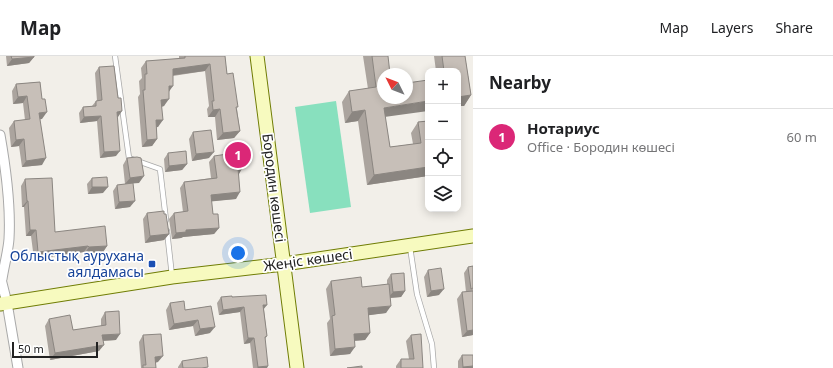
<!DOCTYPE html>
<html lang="en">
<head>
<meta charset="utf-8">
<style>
	:root { --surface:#fff; --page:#f2f2f2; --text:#202124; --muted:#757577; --line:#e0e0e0; --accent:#db2777 }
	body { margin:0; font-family:"Noto Sans",sans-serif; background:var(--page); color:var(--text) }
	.controls { position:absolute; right:12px; top:12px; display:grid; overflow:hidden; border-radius:8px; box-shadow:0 2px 10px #0003 }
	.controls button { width:36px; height:36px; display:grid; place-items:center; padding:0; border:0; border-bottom:1px solid var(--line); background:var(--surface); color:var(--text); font:20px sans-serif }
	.compass { position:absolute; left:377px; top:12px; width:36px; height:36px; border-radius:50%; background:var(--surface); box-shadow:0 2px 10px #0003; rotate:312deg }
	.scale { position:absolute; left:12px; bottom:10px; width:86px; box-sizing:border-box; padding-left:4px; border:2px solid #222; border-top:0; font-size:11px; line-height:14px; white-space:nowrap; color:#222; -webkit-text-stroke:3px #fff; paint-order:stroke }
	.you { position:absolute; left:238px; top:197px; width:14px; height:14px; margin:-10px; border:3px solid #fff; border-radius:50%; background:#1a73e8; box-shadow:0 0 0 6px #1a73e833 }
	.badge { display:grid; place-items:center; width:26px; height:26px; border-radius:50%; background:var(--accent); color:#fff; font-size:13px; font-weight:700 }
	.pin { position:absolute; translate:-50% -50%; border:2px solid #fff; box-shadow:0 1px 4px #0006 }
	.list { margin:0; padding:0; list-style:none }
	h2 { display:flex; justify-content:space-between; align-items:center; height:52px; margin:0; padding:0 16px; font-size:17px }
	h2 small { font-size:13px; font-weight:400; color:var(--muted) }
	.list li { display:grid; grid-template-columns:26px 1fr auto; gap:12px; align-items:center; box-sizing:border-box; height:56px; padding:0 16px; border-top:1px solid var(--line) }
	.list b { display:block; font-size:15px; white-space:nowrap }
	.list p { margin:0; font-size:13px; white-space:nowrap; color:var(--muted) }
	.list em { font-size:13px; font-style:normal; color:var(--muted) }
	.icon { flex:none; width:22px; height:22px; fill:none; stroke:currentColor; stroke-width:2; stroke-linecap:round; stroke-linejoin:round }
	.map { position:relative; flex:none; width:473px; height:312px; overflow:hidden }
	header { display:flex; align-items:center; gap:24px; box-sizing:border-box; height:56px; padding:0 20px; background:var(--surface); border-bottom:1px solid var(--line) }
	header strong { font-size:19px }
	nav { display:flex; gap:22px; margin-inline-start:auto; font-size:14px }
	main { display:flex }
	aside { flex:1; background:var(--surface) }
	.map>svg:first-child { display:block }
</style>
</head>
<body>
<header>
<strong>Map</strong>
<nav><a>Map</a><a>Layers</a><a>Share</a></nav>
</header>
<main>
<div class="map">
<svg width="473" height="312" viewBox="0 0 473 312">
	<rect width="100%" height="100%" fill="#f2efe9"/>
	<path fill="#88e0be" d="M336 45 351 151 310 157 295 51Z"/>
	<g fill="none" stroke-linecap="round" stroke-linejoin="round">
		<g stroke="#a9a9a9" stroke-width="6">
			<path id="lane" d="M115 0 129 102 160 113 166 164
				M167 175 172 220
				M410 191 417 238 432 288 434 312"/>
		</g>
		<g stroke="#a9a9a9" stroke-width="11">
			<path id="street" d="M0 79C6 113 11 148 9 183 8 196 4 210 2 223
				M0 219 7 247 18 312"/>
		</g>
		<g stroke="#707d05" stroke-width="15">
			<path id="secondary" d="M257 0 297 312
				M0 248 172 221 284 208 473 180"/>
		</g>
		<use href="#lane" stroke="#fff" stroke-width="4.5"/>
		<use href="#street" stroke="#fff" stroke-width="9"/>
		<use href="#secondary" stroke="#f7fabf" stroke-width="13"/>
	</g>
	<path fill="#aba49e" d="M6 0H34V1L29 7 7 10Z
		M179 0H225L227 18 237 53 240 75 234 82 217 84 215 61H208L207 53 209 50 205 15 173 20 169 36 164 50 162 51 158 71H156L157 83 152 90 142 91 138 41 140 38 139 25 142 22 141 12 146 5 179 3Z
		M363 0H388L385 61 390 91 413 88 411 77 418 66 428 65V120L367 129 358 65 345 67 342 46 349 35 368 33Z
		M434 0H465L471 39 464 50H458V15H436Z
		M99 11 118 61H117L116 100 100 102 97 65 80 67 79 57 83 51 92 50 96 45H97L95 17Z
		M40 26 42 63H40L42 109 22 111 19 90 11 91 9 72 14 65 25 64 23 47 13 48 12 35 16 28Z
		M193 76 209 102 192 105 189 83Z
		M168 97 187 108 182 114 165 116 164 103Z
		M214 100 239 118 236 143 211 145 213 158 219 172 214 178 183 181 181 182 172 183 169 163 174 157 183 156 180 132 184 126 211 122 209 106Z
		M127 102 139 127H133L130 151 115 153 113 135 117 129 125 128 123 109Z
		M92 122 103 137 88 138 87 128Z
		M25 123 55 176 107 190 103 196 84 198V196L34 203 31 180H26L24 151H22L21 130Z
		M147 157 169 178 164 184 145 187 143 163Z
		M473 210V279L462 281 457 243 462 236H466L464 217 468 211Z
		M428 214 439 239 427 241 424 221Z
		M391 218 405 235 401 241 390 242 386 257 368 259 370 277 365 284 355 285 350 298 330 300 327 267 330 263 326 233 331 225 362 231 387 229V224Z
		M221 241H232L264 254 267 280 265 283 267 312H253L250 287 244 288 240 256 219 259 217 247Z
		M170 247 185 254 211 250 210 277 195 280 193 270 169 274 166 254Z
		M105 256 116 284 103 285 99 295 50 304 45 270 49 263 73 274 101 270V263Z
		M143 279 158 306 155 307 156 312H141L139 286Z
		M411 279 423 312H396V310L401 303H409L406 285Z
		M462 299 473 312H458V305Z
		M182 305 208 312H178V311Z"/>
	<path fill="#8b8681" d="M34 1 29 7 7 10 12 3Z
		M210 8 205 15 167 20 173 13Z
		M169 30H173L168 37Z
		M471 39 464 50H458V41Z
		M27 40 23 47 13 48 18 41Z
		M169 43 164 50 156 51 161 44Z
		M428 45V55L377 62 384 52Z
		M220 53 215 61H208L213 54Z
		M365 54 358 65 345 67 352 56Z
		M122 55 118 61H113L117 56Z
		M47 56 42 63 35 64 39 57Z
		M101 60 97 65 80 67 84 61Z
		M156 64H163L158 71 151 72Z
		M240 75 234 82 217 84 223 77Z
		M24 83 19 90 11 91 16 84Z
		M157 83 152 90 142 91 147 84Z
		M120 95 116 100 100 102 104 96Z
		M214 96 209 102 192 105 196 98Z
		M46 102 42 109 22 111 26 105Z
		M187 108 182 114 165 116 169 110Z
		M243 111 239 118 238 112Z
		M428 111V120L367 129 374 119Z
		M144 120 139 127 125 128 130 122Z
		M92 131H108L103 137 88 138Z
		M240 136 236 143 206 146 211 139Z
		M27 145H28L24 151H22Z
		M135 145 130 151 115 153 119 146Z
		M219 172 214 178 183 181 181 182 172 183 176 177 186 174Z
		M30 174H36L31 180H26Z
		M169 178 164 184 145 187 150 180Z
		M88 190 84 196 34 203 38 196Z
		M107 190 103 196 84 198 89 191Z
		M444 233 439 239 427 241 431 235Z
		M405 235 401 241 388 242 393 236Z
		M263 249H267L263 254Z
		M391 250 386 257 363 260 368 252Z
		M244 251 240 256 219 259 223 254Z
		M198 264 193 270 169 274 174 268Z
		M215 271 210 277 195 280 200 273Z
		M473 274V279L462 281 467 275Z
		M370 277 365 284 349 285 354 278Z
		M120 278 116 284 98 285 102 279Z
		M248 282H254L250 287 244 288Z
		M104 289 99 295 50 304 55 297Z
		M355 291 350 298 330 300 335 293Z
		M163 300 158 306 150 307 155 301Z
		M268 310 267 312H257L258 311Z
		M473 310V312H462L463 311Z"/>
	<path fill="#c7bfb8" stroke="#8b8681" d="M11 0H34V1L12 3Z
		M185 0H225L227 18 233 17 238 51H236L240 75 223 77 220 53 213 54 212 45H214L210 8 173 13V30H169V43L161 44 163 64H156L157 83 147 84 143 34H145V18H147L146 5 185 2Z
		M372 0H388L390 18H383V42H407V27L428 24V45L384 52 390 91 421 87 418 66 428 65V111L374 119 365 54 352 56 349 35 376 31Z
		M442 0H465L471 39 458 41V15H444Z
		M114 10 118 42H121L122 55 117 56 120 95 104 96 101 60 84 61 83 51 96 50V45L102 44 99 11Z
		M40 26 42 43H45L47 56 39 57 46 102 26 105 24 83 16 84 14 65 30 63 27 40 18 41 16 28Z
		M211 74 214 96 196 98 193 76Z
		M186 95 187 108 169 110 168 97Z
		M241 96 243 111 238 112 240 136 211 139 213 158H218L219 172 186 174V176L176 177 174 157 188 155 184 126 217 122 214 100Z
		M137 101 141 102 144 120 130 122 127 102Z
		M107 121 108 131H92V122Z
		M52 122 55 176 105 170 107 190 89 191 88 190 38 196 36 174H30L28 145H27L25 123Z
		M133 127 135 145 119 146 117 129Z
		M164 155V158H166L169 178 150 180 147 157Z
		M473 210V232L471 233 468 211Z
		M441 212 444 233 431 235 428 214Z
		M404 217 405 235 393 236 391 218Z
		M361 221 362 231 389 228 391 250 368 252 370 277 354 278 355 291 335 293 332 260 335 259 331 225Z
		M473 235V274L467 275 462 236Z
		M266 239 267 249H263L267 280 265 281 268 310 258 311 254 282H248L244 251 223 254 221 241 232 240V241Z
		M184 245 185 254 211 250 215 271 200 273 198 264 174 268 170 247Z
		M119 255 120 278 102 279 104 289 55 297 49 263 70 259 73 274 106 269 105 256Z
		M161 278 163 300 155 301 156 312H143V309H146L143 279Z
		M421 278 423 312H401V303H414L411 279Z
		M462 299H473V310L463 311Z
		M207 301 208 311 202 312H183L182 305Z
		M362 310V312H347Z"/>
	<rect fill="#1a4fb4" stroke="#fff" stroke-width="1.5" x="148" y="204" width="8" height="8" rx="2"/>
	<g text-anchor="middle" stroke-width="3.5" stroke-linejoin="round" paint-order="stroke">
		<g font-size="14" fill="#222" stroke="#fff">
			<text transform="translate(274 132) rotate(83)" y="5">Бородин көшесі</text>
			<text transform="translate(308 204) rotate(-8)" y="5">Жеңіс көшесі</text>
		</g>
		<g font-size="14" fill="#164399" stroke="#fff" text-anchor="end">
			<text x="144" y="205">Облыстық аурухана<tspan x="144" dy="16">аялдамасы</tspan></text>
		</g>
	</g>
</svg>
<div class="controls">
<button>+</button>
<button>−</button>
<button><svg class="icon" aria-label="locate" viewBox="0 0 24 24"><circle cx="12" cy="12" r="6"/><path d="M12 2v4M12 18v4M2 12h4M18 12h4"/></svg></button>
<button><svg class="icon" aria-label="layers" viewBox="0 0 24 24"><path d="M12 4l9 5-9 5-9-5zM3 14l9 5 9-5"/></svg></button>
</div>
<svg class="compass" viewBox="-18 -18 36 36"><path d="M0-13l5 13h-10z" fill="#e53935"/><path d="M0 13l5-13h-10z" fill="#757577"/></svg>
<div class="scale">50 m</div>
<div class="you"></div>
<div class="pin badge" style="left:238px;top:99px">1</div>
</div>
<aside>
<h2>Nearby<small></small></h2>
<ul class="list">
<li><span class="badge">1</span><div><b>Нотариус</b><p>Office · Бородин көшесі</p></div><em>60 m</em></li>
</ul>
</aside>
</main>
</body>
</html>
